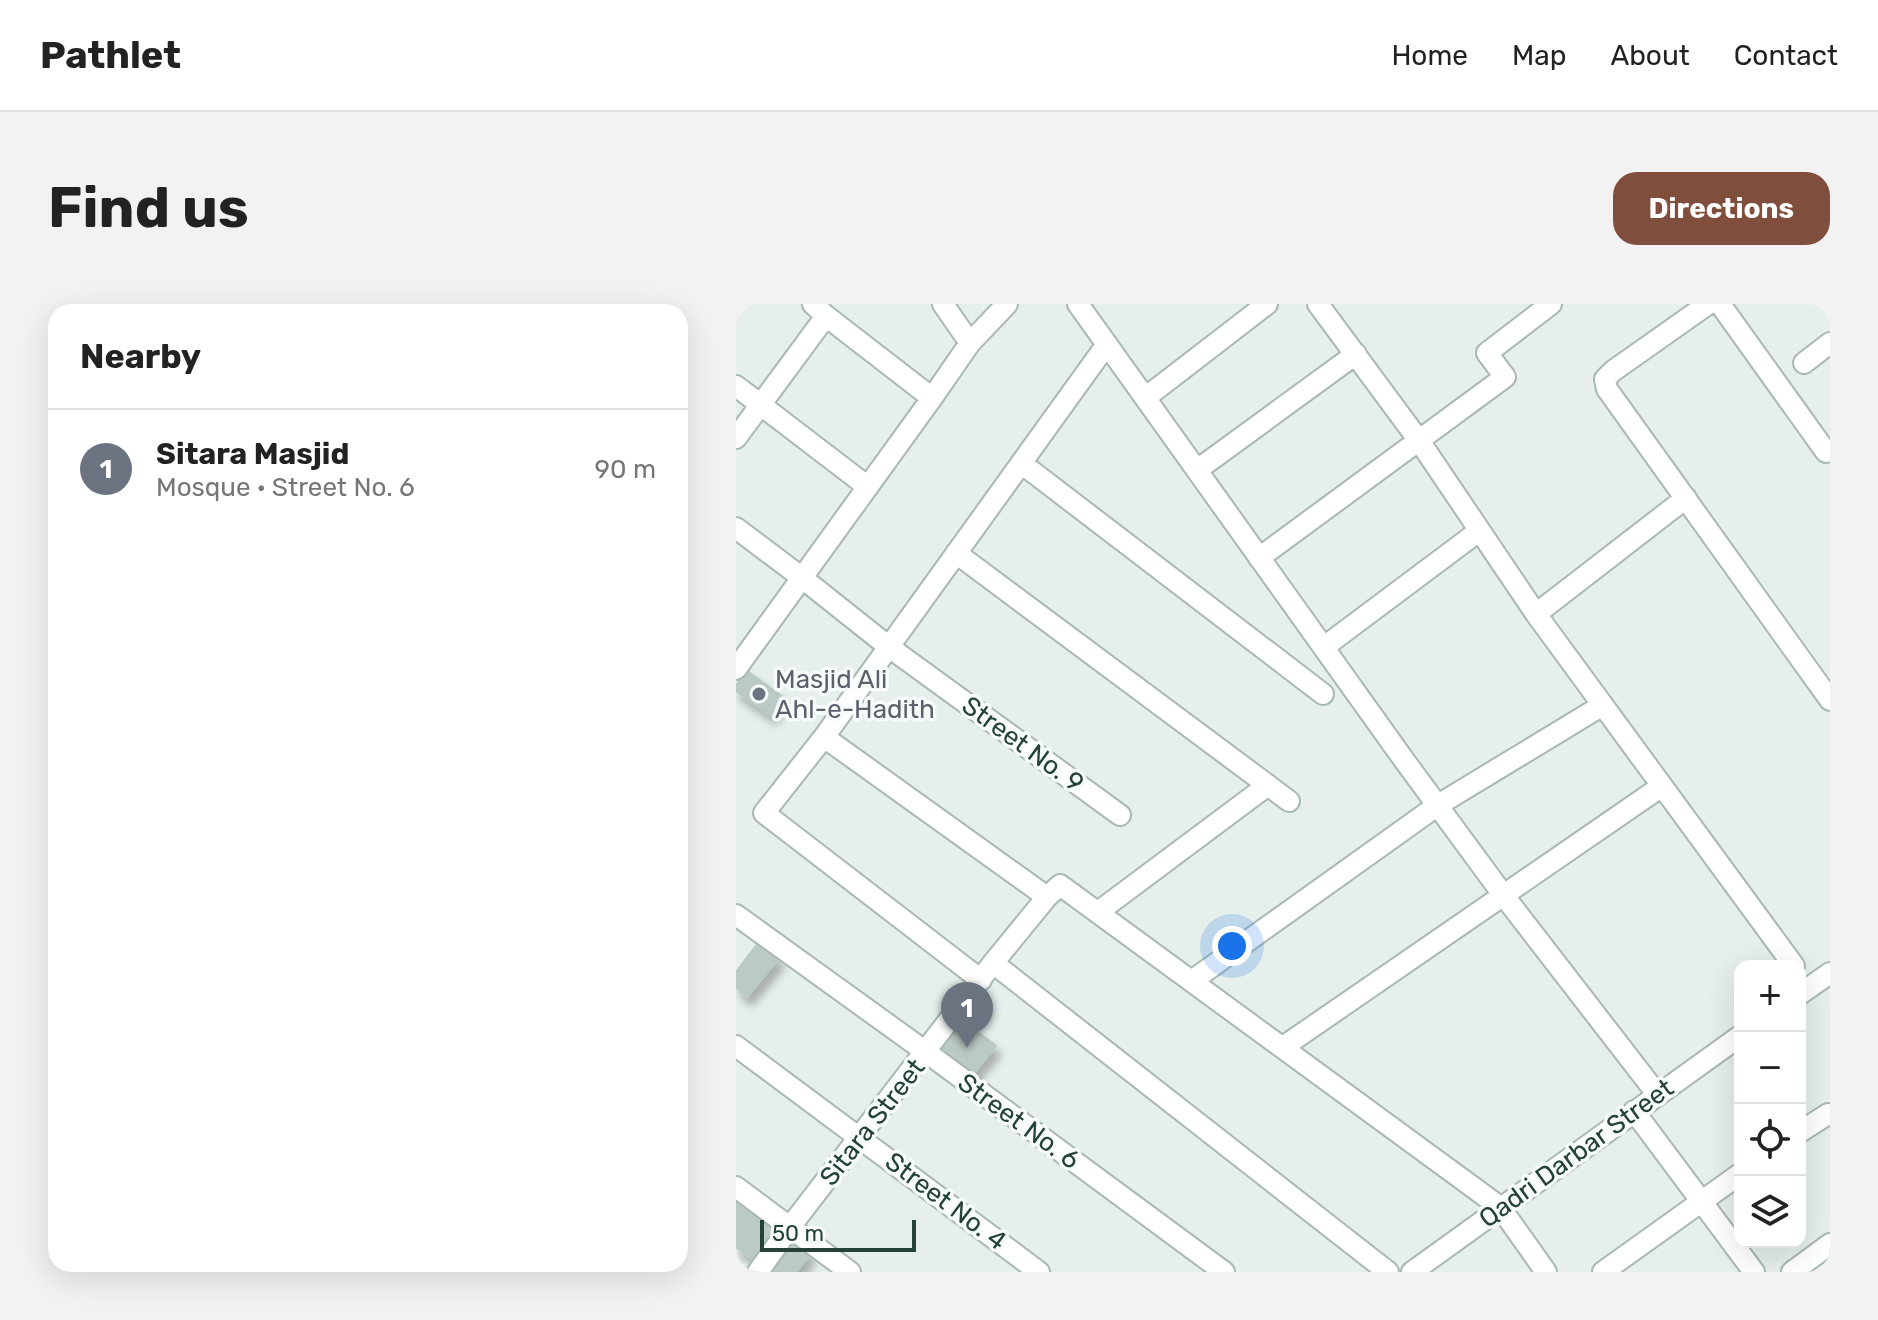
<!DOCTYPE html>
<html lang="en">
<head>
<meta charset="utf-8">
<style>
	:root { --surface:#fff; --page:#f2f2f2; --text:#222; --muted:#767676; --line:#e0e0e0; --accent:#804e3d }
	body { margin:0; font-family:Rubik,sans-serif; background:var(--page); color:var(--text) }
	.controls { position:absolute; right:24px; bottom:24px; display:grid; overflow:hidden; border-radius:16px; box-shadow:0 8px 32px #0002 }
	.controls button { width:72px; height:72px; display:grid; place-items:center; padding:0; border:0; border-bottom:2px solid var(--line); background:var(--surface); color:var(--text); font:40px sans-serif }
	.scale { position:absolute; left:24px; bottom:20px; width:156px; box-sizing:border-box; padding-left:8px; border:4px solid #24423a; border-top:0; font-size:22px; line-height:28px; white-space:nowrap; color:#24423a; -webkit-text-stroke:6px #f7fbf9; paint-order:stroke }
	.you { position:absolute; left:496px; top:642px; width:28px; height:28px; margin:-20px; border:6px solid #fff; border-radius:50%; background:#1a73e8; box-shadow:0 0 0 12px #1a73e833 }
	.badge { display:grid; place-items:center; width:52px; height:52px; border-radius:50%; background:var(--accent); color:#fff; font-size:26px; font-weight:700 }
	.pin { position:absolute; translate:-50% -66px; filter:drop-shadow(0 2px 4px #0008) }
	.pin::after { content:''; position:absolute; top:42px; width:28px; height:24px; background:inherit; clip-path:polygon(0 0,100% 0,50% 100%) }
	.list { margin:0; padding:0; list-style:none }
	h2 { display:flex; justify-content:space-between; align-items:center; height:104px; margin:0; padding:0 32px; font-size:34px }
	h2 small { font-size:26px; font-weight:400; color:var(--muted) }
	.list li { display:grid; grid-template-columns:52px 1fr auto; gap:24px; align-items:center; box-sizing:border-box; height:120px; padding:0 32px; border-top:2px solid var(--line) }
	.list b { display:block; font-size:30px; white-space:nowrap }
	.list p { margin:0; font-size:26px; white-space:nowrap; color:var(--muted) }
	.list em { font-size:26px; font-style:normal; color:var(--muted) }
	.icon { flex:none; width:44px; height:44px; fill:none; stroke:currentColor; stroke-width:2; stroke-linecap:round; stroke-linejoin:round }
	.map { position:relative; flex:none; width:1094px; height:968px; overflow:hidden; border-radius:24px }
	header { display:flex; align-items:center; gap:48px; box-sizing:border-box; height:112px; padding:0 40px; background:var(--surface); border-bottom:2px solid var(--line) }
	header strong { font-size:38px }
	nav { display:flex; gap:44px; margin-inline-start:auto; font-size:28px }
	.intro { display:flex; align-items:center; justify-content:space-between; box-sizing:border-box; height:192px; padding:0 48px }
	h1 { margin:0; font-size:56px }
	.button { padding:20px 36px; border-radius:24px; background:var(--accent); color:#fff; font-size:28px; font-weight:700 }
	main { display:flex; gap:48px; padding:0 48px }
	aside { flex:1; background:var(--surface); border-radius:24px; box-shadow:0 8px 32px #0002 }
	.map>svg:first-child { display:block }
</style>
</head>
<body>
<header>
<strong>Pathlet</strong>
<nav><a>Home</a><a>Map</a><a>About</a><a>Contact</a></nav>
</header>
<div class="intro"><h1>Find us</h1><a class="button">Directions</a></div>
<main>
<aside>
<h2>Nearby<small></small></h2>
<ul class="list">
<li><span class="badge" style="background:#6b7280">1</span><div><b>Sitara Masjid</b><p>Mosque · Street No. 6</p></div><em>90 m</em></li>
</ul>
</aside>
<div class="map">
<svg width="1094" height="968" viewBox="0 0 1094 968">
	<defs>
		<filter id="shadow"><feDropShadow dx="5" dy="9" stdDeviation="4" flood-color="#0004"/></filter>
	</defs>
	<rect width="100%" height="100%" fill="#e6efeb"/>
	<path fill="#bbcac4" stroke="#b8c9c2" stroke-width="2" filter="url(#shadow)" d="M10 366 47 393 35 411 0 387V382Z
		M22 639 44 653 11 693 0 683V668Z
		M226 716 260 742 235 772 201 745Z
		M0 894 45 925 21 958 0 943Z
		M60 936 75 949 60 968H36Z"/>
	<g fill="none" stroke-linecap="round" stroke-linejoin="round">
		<g stroke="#a8b8b2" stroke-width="24">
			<path id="street" d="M77 0 90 12 196 94
				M207 0 234 39
				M342 0 668 456 768 592 921 790
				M582 0 684 138 800 310 1058 662
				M972 0 877 67 869 75 871 85 1094 396
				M984 0 1090 148
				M1068 59 1094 39
				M0 82 132 183
				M409 94 531 0
				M0 134 90 12
				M285 159 587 390
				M461 166 620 50
				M0 224 65 273 153 343 384 511
				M220 249 553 497
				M523 254 769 73 751 49 815 0
				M800 310 950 194
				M588 343 743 227
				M0 365 196 94 234 39 271 0
				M88 433 311 593 324 581 764 903 810 968
				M362 608 532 481
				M0 611 190 748 488 968
				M257 659 652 968
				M245 676 28 509 88 433 371 40
				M457 676 702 501 867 401
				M1064 690 1094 669
				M0 742 303 968
				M547 743 926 482
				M898 807 1018 968
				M1064 828 1092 810 1094 811
				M0 883 114 968
				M22 968 54 923 257 659 311 593
				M676 968 1004 732
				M867 968 1004 870
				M1056 968 1094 940"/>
		</g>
		<use href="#street" stroke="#fff" stroke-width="20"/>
	</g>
	<circle fill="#6b7280" stroke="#f7fbf9" stroke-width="3" cx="23" cy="390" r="8"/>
	<g text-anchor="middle" stroke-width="7" stroke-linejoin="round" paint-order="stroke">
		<g font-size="26" fill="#5b616d" stroke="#f7fbf9" text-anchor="start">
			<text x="39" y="384">Masjid Ali<tspan x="39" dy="30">Ahl-e-Hadith</tspan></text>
		</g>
		<g font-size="26" fill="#24423a" stroke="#f7fbf9">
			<text transform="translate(287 440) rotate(36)" y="9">Street No. 9</text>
			<text transform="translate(283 817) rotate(36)" y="9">Street No. 6</text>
			<text transform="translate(136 818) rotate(-52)" y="9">Sitara Street</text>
			<text transform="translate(840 849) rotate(-36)" y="9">Qadri Darbar Street</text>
			<text transform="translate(210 897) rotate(37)" y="9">Street No. 4</text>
		</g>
	</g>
</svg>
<div class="controls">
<button>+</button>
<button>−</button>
<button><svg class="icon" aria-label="locate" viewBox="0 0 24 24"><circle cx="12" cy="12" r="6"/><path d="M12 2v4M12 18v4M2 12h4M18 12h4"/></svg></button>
<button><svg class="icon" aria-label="layers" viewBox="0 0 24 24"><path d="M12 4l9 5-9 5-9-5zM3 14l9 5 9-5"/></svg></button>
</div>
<div class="scale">50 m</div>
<div class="you"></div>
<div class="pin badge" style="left:231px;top:744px;background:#6b7280">1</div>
</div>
</main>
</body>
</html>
